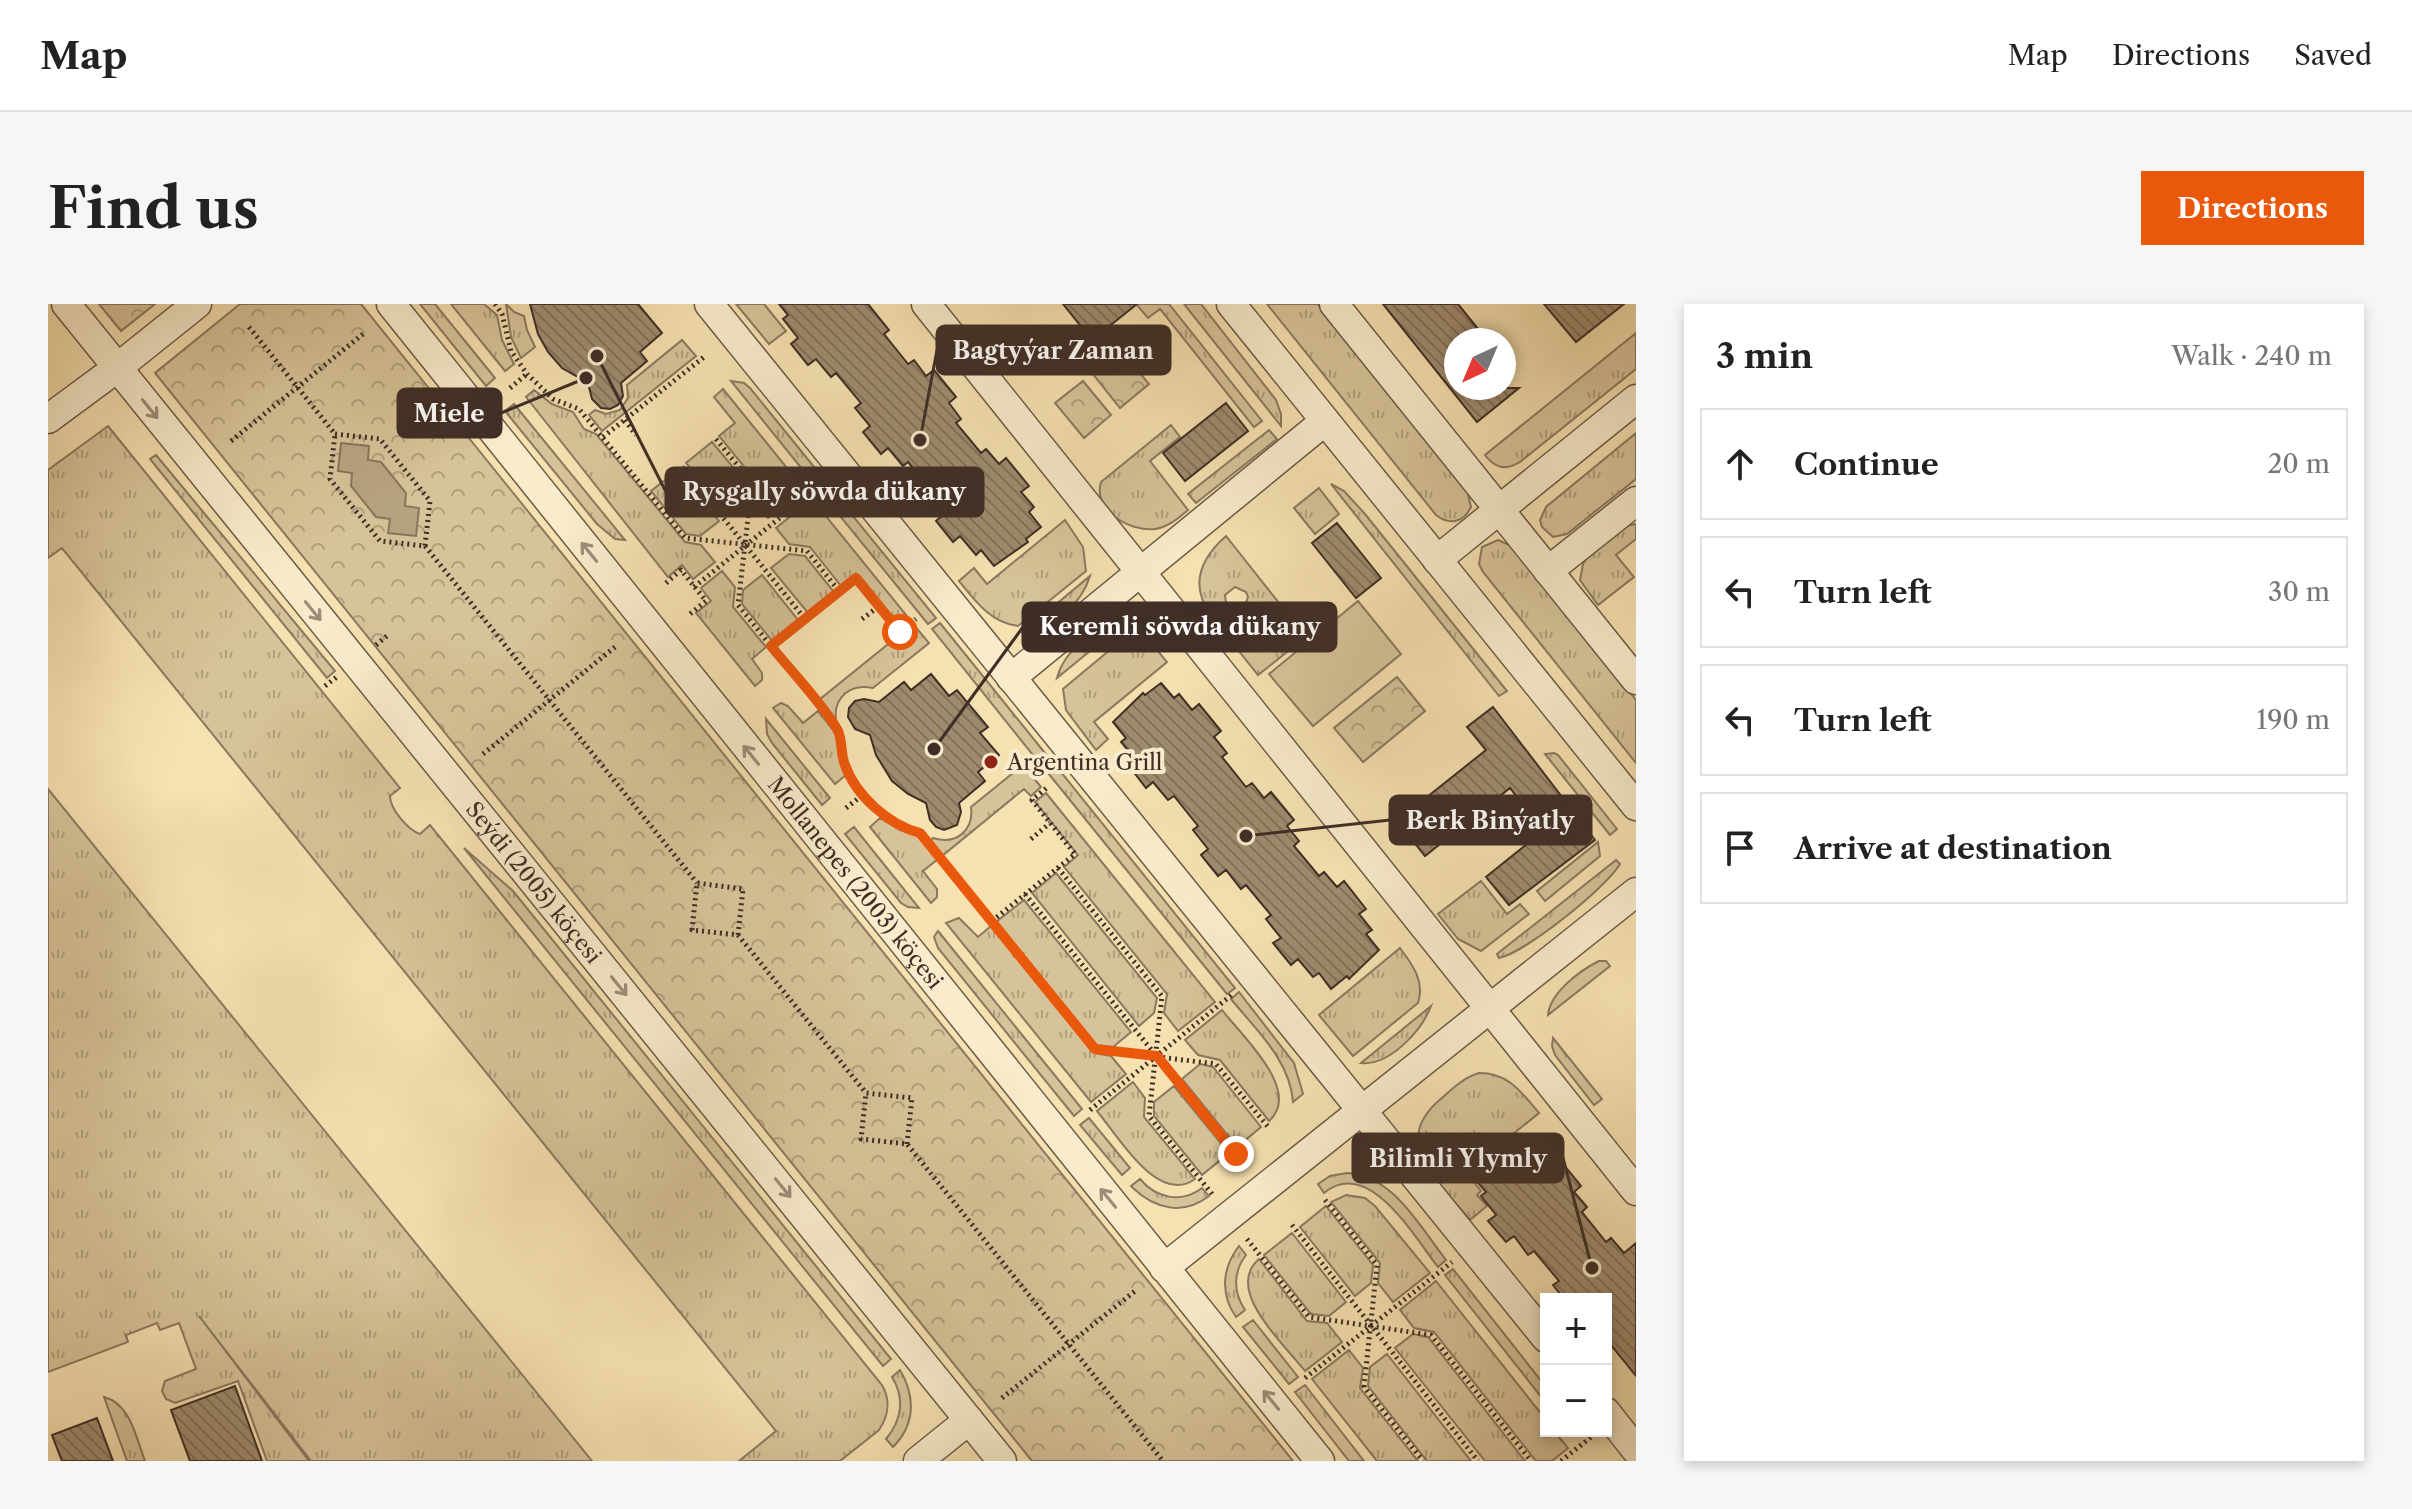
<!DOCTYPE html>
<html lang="en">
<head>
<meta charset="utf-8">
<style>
	:root { --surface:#fff; --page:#f6f6f6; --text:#222; --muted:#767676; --line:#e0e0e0; --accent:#ea580c }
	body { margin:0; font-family:"Libre Caslon Text",serif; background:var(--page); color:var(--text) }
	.controls { position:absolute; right:24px; bottom:24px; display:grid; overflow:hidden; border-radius:0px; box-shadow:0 4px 12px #0003 }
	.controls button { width:72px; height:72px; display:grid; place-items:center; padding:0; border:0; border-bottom:2px solid var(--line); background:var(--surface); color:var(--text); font:40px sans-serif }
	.compass { position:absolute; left:1396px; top:24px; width:72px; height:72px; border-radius:50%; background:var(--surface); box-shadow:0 4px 12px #0003; rotate:224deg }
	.stop { position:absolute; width:24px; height:24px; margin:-18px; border:6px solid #ea580c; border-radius:50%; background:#fff }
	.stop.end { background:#ea580c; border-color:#fff; box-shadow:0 2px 8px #0008 }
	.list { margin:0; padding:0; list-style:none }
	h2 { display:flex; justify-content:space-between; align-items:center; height:104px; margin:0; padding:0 32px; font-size:34px }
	h2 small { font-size:26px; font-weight:400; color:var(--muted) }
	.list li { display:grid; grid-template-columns:52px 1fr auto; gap:24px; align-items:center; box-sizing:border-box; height:112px; margin:0 16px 16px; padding:0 16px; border:2px solid var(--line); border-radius:0px }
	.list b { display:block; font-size:30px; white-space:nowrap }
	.list em { font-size:26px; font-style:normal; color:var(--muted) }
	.icon { flex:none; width:44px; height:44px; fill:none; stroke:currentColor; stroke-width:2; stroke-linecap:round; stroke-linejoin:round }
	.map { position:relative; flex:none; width:1588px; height:1157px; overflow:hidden; border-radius:0px }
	header { display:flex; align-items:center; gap:48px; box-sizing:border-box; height:112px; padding:0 40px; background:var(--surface); border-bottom:2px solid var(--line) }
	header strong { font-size:38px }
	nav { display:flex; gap:44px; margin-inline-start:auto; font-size:28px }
	.intro { display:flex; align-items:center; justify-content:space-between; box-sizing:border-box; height:192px; padding:0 48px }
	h1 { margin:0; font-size:56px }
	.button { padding:20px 36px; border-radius:0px; background:var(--accent); color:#fff; font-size:28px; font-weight:700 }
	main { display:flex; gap:48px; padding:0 48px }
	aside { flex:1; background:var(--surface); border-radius:0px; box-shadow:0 4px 12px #0003 }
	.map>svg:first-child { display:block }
</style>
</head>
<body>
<header>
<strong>Map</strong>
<nav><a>Map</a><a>Directions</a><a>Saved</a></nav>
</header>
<div class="intro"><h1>Find us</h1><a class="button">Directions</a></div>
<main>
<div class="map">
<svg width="1588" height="1157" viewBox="0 0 1588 1157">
	<defs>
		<pattern id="grass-tufts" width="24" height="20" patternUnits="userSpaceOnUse" patternTransform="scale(2)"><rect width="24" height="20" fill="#d7c399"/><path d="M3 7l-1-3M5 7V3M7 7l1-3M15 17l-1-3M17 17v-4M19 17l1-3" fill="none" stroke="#b09f7d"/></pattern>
		<pattern id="park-crowns" width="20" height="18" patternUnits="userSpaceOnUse" patternTransform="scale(2)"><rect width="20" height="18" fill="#d7c399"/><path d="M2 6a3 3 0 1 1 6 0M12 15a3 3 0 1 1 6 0" fill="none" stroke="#b09f7d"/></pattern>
		<pattern id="building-back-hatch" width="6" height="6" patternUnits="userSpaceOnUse" patternTransform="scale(2)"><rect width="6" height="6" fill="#9e8b6e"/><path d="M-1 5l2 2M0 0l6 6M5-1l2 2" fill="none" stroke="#82725a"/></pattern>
	</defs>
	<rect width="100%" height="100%" fill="#f6e1b0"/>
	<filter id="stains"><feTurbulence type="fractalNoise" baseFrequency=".0025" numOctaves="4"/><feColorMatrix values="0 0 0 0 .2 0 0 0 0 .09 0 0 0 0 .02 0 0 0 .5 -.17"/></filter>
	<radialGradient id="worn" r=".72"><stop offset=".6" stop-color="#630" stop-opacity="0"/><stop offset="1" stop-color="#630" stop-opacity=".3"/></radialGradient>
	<path fill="url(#grass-tufts)" stroke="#8b7860" stroke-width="2" d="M372 0H387L447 74 438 82Z
		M403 0H436L449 11 454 36 466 60 457 67Z
		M458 0 466 8 476 12 479 26 487 43 473 54 463 33Z
		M688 0H716L738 27 721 40Z
		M1088 0H1121L1214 117 1206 123 1112 5 1100 14Z
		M1136 0H1153L1228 96 1233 110V122Z
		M1219 0H1270L1419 186 1423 203C1416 218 1402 222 1388 211Z
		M1588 29V65L1472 158C1457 167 1447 164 1437 151Z
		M634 36 648 52 554 127 541 111 547 106 558 110 572 106 580 94 579 81Z
		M683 77 696 79 702 84 775 174 767 181Z
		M675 85 756 185 720 214 707 198 708 177 671 132 687 119 666 93Z
		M486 86 504 100 525 108 536 125 548 130 637 238 653 241 667 258 645 275 634 261 620 273 478 93Z
		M466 100 577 236 567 235 549 220 457 107Z
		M1123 121 1132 133 1102 157 1140 206C1130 214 1121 223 1107 225 1083 228 1044 207 1053 178Z
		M60 122 352 484 342 492C342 505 360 526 372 530L382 521 834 1081C843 1097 841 1111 831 1126L792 1157H691L728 1127 14 244 0 254V166Z
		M1221 126 1229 135 1148 199 1140 190Z
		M1588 129V175L1519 230 1505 233 1494 223 1492 216 1498 203Z
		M664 138 700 181 699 194 680 210 638 159Z
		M108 151 287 367 279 374 102 155Z
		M630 166 671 217 652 232 638 230 603 187Z
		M778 179 888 314 880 320 770 185Z
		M1283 180 1296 187 1317 210 1459 387 1451 392Z
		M1271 184 1291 210 1267 230 1246 204Z
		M764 195 863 317 852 326 808 272 793 282 762 243 741 240 728 224Z
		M1017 216 1035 243 1038 267 970 322C943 319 927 297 911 277L926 264 939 280Z
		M1588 220V235L1568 251 1586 273 1550 301 1532 276 1535 260 1541 250 1577 222Z
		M1178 232 1258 333 1210 371 1190 346 1205 334C1213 338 1219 335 1223 329L1221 317 1216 314 1205 315 1201 320 1202 329 1186 341 1166 316 1182 304 1190 306 1196 304 1200 293 1198 288 1187 283 1177 291 1178 299 1163 311C1141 281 1152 255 1178 232Z
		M1450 236 1466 243 1588 396V459L1435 268 1431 260 1434 243Z
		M741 250 757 252 786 288 760 309 723 264Z
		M674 267 687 283 685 303 718 343 704 355 714 369V376L707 382 648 309 663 297 653 284Z
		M714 271 751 317 725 338 694 300 695 286Z
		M1042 272C1034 299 1004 327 975 328Z
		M892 319 1001 454 993 461 884 325Z
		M865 320 881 339 825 384C803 379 785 393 788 416L771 396Z
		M1075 320 1009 374C1016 347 1048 321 1075 320Z
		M1091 333 1105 341 1119 358 1046 418 1060 435 1048 446 1018 406 1015 385 1075 335Z
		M733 399 740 402 755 419 770 407 788 430 791 451 798 471 787 480 725 404Z
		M718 415 782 494 774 501 724 439 719 430Z
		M1506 449 1510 451 1569 525 1562 531 1497 450Z
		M1004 457 1187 684 1179 690 996 464Z
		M975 461 993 483 983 492 976 485 894 552 882 537 885 534C908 541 926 527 923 503Z
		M0 485 544 1157H263L151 1012 261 1157H219L190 1077 127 1099 118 1095 114 1087 117 1077 148 1065 131 1019 112 1026 109 1019 78 1031 80 1038 0 1068Z
		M998 489 1167 698 1130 727 1116 709 1119 690 1016 563 1030 551 987 498Z
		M832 514 852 526 871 532 890 555 875 567 889 585V593L883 599 822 523Z
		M806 523 871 604 860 603 853 599 797 530Z
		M1550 538 1552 552 1497 597 1489 587Z
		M416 544 465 587 843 1055 835 1062Z
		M1568 556 1572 560C1558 584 1478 648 1451 654L1449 650Z
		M1008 569 1109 694 1106 709 1091 722 984 589Z
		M1433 577 1459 610 1472 600 1481 610 1433 647 1410 635 1390 610Z
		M976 596 1083 728 1065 743 1048 741 948 618Z
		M911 614 930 633 943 622 1047 749 1063 752 1078 770 1043 798 898 619Z
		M890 627 1034 805 1026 812 890 644 886 633Z
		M1352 644C1365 661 1377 678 1370 699L1305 752 1271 711Z
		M1551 657H1558L1562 662 1500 711C1502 689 1531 667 1551 657Z
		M1191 688 1246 759 1255 790 1245 798C1242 756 1208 726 1183 695Z
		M1383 702C1374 726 1342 762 1313 759Z
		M1174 706C1193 731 1255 787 1221 817L1172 756 1150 751 1137 736Z
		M1505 734 1554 795 1546 801 1507 751 1504 742Z
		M1152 760 1165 763 1213 823 1189 843 1134 775Z
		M1431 769C1461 769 1473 788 1491 809L1418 868 1433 887 1429 891 1439 902 1422 916C1389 876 1339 838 1395 793 1406 783 1417 773 1431 769Z
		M1085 778 1097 794 1096 813 1147 875C1110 902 1070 832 1049 807Z
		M1126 782 1181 849 1154 871 1106 812V798Z
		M1041 814 1082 864 1074 871 1032 821Z
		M1299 869C1345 871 1372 923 1398 956L1390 963C1366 933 1321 852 1276 889L1270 880 1282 872Z
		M1092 875C1108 894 1133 900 1154 884L1161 892C1135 912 1107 905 1085 884L1083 882Z
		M1298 891 1317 894 1327 902 1382 969 1345 998 1330 979 1332 959 1283 898Z
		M1278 902 1325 961 1323 979 1307 992 1252 923Z
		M1244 929 1298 998 1281 1012 1263 1010 1216 951Z
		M1191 942 1198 951C1185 968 1185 988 1197 1006L1188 1013C1172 990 1174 964 1191 942Z
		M1211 955 1259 1017 1279 1019 1294 1038 1257 1067C1237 1041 1175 986 1211 955Z
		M1405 965 1498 1083V1099L1397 971Z
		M1388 977 1498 1116V1127H1506L1520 1144 1504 1157H1488L1386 1028 1366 1024 1352 1006Z
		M1205 1016 1250 1073 1241 1080 1195 1023Z
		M1365 1030 1380 1033 1477 1157H1437L1347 1044Z
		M1301 1046 1315 1064 1312 1084 1370 1157H1329L1264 1075Z
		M1339 1050 1423 1157H1379L1320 1082 1322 1063Z
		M852 1066C868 1093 867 1121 845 1143L838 1135C854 1116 857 1094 844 1073Z
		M1257 1081 1316 1157H1301L1247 1088Z
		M56 1093C83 1100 88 1134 97 1157H79Z"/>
	<path fill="url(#park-crowns)" stroke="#8b7860" stroke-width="2" d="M51 0H107L73 27Z
		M192 0H313L1245 1157H984L107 69Z
		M1072 45 1101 80 1072 104 1044 69Z
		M1035 77 1063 111 1036 134 1007 99Z
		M1349 373 1377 407 1315 458 1286 424Z"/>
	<path fill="#d7c399" stroke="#8b7860" stroke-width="2" d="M1310 297 1353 350 1265 422 1221 370Z"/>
	<path fill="#b8a481" stroke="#88755d" stroke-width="2" d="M293 139 321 142 320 156 333 158 358 189 357 202 371 204 368 232 340 229 342 215 328 213 303 182 304 169 290 167Z"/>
	<path fill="url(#building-back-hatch)" stroke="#3f2e27" stroke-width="2" d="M482 0H590L614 29 592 48 599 57 573 79 575 92 570 101 562 105 553 104 544 95 540 79 514 64 500 48 490 30Z
		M731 0H820L841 26 836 30 860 60 866 56 878 72 886 66 908 93 901 99 913 115 908 119 933 149 938 145 951 160 958 154 981 182 973 188 986 203 981 208 993 223 978 235 980 238 946 262 933 246 928 251 912 232 905 238 888 217 895 211 880 192 885 188 860 158 855 162 840 144 833 150 815 128 822 122 807 104 813 99 788 69 783 73 768 55 760 61 743 40 750 34 735 15 740 11Z
		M1015 0H1089L1044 36Z
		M1335 0H1410L1439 36H1408V84H1471L1429 118Z
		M1496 0H1576L1528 38Z
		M1178 99 1200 127 1137 177 1115 149Z
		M1289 219 1333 274 1308 294 1264 239Z
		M883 370 901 392 909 386 940 423 932 429 951 451 930 468 937 477 911 499 913 508 909 521 896 526 888 523 882 516 878 499 860 490 844 477 828 451 822 431 807 425 800 413 801 404 807 397 816 395 831 398 856 378 863 386Z
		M1113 379 1126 394 1131 390 1144 406 1151 400 1173 427 1166 433 1179 449 1174 453 1198 483 1204 479 1216 494 1223 488 1246 516 1239 522 1251 537 1246 542 1271 572 1276 568 1289 583 1296 577 1318 605 1311 610 1324 626 1318 630 1331 646 1301 675 1299 672 1283 685 1271 669 1265 673 1250 655 1243 661 1225 639 1233 634 1218 615 1223 611 1198 581 1193 585 1178 566 1170 572 1153 551 1160 545 1145 526 1150 522 1126 492 1120 496 1105 478 1098 484 1081 462 1088 456 1073 438 1078 434 1065 418 1095 389 1097 391Z
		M1445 403 1547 536 1461 601 1438 573 1495 527 1462 484 1377 552 1349 517 1438 446 1419 423Z
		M1473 834 1486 849 1491 845 1504 860 1511 855 1533 882 1526 888 1539 903 1534 908 1558 938 1563 934 1576 949 1588 939V1072L1558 1035V995H1516L1505 981 1511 977 1486 947 1480 951 1466 932 1458 938 1440 917 1448 911 1433 892 1438 888 1425 873 1441 860 1439 857Z
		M187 1082 214 1157H142L123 1106Z
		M49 1114 65 1157H14L4 1131Z"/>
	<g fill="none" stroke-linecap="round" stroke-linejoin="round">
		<g stroke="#6d5b49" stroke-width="31">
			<g id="minor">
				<path id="s1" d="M18 0 954 1157"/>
				<path id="s2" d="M343 0 1272 1157"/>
				<path d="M661 0 1498 1034"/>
				<path d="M878 0 1588 887"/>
				<path d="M1183 0 1588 502"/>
				<path d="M1286 0 1588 376"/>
				<path d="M0 115 69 64 149 0"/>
				<path d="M1389 256 1588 95"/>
				<path d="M1500 267 1588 197"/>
				<path d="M963 374 1277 117"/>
				<path d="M1116 964 1588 588"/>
				<path d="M1558 1108 1588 1146"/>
				<path d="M870 1157 921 1116"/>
			</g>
		</g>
		<path stroke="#3f2e27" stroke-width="5" stroke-dasharray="2 4" stroke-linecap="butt" d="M447 0 454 10 463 47 479 70 505 95 531 105 637 234 759 247 791 287
			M201 23 287 130
			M462 84 479 70
			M577 116 588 131
			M287 130 332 135 382 197 377 242 332 237 282 175Z
			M555 133 656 53
			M668 135 704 179 690 301 792 428 796 459 801 471 816 490 834 512 852 523 872 529 1047 745 1168 760 1221 824
			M183 137 315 30
			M634 163 757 315
			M377 242 649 579
			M618 279 633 266 658 297 642 310
			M646 283 765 187
			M814 315 830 303
			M328 341 340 331
			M723 342 808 274 852 328 868 315
			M277 382 290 372
			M435 450 567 343
			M798 504 816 490
			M983 535 1002 519
			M1010 564 1114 692 1101 812 1164 890
			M977 590 1188 850
			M944 617 1027 550 984 496 1001 482
			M690 631 695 585 649 579 644 626 690 631 818 789
			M1042 806 1186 689
			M859 840 864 794 818 789 813 835 859 840 1115 1157
			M1277 896 1329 961 1316 1083 1375 1157
			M1244 921 1430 1157
			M1199 935 1261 1013 1383 1031 1483 1157
			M1257 1074 1404 958
			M954 1094 1087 987
			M1513 1157 1547 1130"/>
		<use href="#minor" stroke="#f9eccc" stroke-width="28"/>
	</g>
	<defs><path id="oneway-shaft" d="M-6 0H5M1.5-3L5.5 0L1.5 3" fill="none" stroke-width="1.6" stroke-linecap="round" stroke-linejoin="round" transform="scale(2)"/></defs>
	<g stroke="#9c8d7a">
		<use href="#oneway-shaft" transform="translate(102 105) rotate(51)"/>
		<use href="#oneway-shaft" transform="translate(541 248) rotate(-129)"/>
		<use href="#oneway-shaft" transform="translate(265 307) rotate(51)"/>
		<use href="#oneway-shaft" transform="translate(703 451) rotate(-129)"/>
		<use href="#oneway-shaft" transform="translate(571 682) rotate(51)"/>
		<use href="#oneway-shaft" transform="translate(735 884) rotate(51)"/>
		<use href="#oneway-shaft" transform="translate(1060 894) rotate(-129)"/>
		<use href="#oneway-shaft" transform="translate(1223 1096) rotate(-129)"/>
	</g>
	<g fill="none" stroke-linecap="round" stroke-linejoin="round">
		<path stroke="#ea580c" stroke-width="10" d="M852 328 808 274 723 342C743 367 773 398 789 425 795 434 792 450 797 461 808 492 841 521 872 529L1047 745 1109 752 1188 850"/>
	</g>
	<circle fill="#8f2418" stroke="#f9eccc" stroke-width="3" cx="943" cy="458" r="8"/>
	<g text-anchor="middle" stroke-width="8" stroke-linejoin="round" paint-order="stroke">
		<g font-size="22" fill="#3f2e27" stroke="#f9eccc" text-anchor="start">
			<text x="959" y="466">Argentina Grill</text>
		</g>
		<g font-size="22" fill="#3f2e27" stroke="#f9eccc">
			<text dy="8" stroke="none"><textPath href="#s1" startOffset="744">Seýdi (2005) köçesi</textPath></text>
			<text dy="8" stroke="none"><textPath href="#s2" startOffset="742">Mollanepes (2003) köçesi</textPath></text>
		</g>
	</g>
	<path fill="none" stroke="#3f2e27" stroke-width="3" d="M872 136L889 46M538 74L453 109M549 52L618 188M886 445L975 323M1198 532L1342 516M1544 964L1515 854"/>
	<g fill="#3f2e27" stroke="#f9eccc" stroke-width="3">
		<circle cx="872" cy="136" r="8"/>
		<circle cx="538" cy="74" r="8"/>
		<circle cx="549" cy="52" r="8"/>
		<circle cx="886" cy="445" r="8"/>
		<circle cx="1198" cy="532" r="8"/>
		<circle cx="1544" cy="964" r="8"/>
	</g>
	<g fill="#3f2e27" stroke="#3f2e27" stroke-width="3">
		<rect x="889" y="22" width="233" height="48" rx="8"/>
		<rect x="350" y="85" width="103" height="48" rx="8"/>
		<rect x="618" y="164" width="317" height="48" rx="8"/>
		<rect x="975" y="299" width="313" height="48" rx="8"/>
		<rect x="1342" y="492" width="201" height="48" rx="8"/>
		<rect x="1305" y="830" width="210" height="48" rx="8"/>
	</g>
	<g font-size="24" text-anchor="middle" font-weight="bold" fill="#fff">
		<text x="1005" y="55">Bagtyýar Zaman</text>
		<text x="401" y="118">Miele</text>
		<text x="776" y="196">Rysgally söwda dükany</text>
		<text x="1132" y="331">Keremli söwda dükany</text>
		<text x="1442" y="525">Berk Binýatly</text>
		<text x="1410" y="863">Bilimli Ylymly</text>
	</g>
	<rect width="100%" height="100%" filter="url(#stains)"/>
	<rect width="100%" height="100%" fill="url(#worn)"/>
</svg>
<div class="controls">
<button>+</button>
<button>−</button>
</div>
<svg class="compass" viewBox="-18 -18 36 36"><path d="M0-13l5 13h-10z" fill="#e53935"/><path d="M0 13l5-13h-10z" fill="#767676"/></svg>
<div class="stop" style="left:852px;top:328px"></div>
<div class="stop end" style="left:1188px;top:850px"></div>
</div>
<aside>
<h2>3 min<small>Walk · 240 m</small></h2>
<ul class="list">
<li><svg class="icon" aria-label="ahead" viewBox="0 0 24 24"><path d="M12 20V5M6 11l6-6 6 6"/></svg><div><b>Continue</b></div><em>20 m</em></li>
<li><svg class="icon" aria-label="left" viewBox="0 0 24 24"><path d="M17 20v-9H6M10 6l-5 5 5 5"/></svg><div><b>Turn left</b></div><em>30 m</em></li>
<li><svg class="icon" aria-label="left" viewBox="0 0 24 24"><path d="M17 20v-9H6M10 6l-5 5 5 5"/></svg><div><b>Turn left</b></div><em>190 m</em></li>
<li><svg class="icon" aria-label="arrive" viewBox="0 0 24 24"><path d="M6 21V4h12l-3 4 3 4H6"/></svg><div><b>Arrive at destination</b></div></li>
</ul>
</aside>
</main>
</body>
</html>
